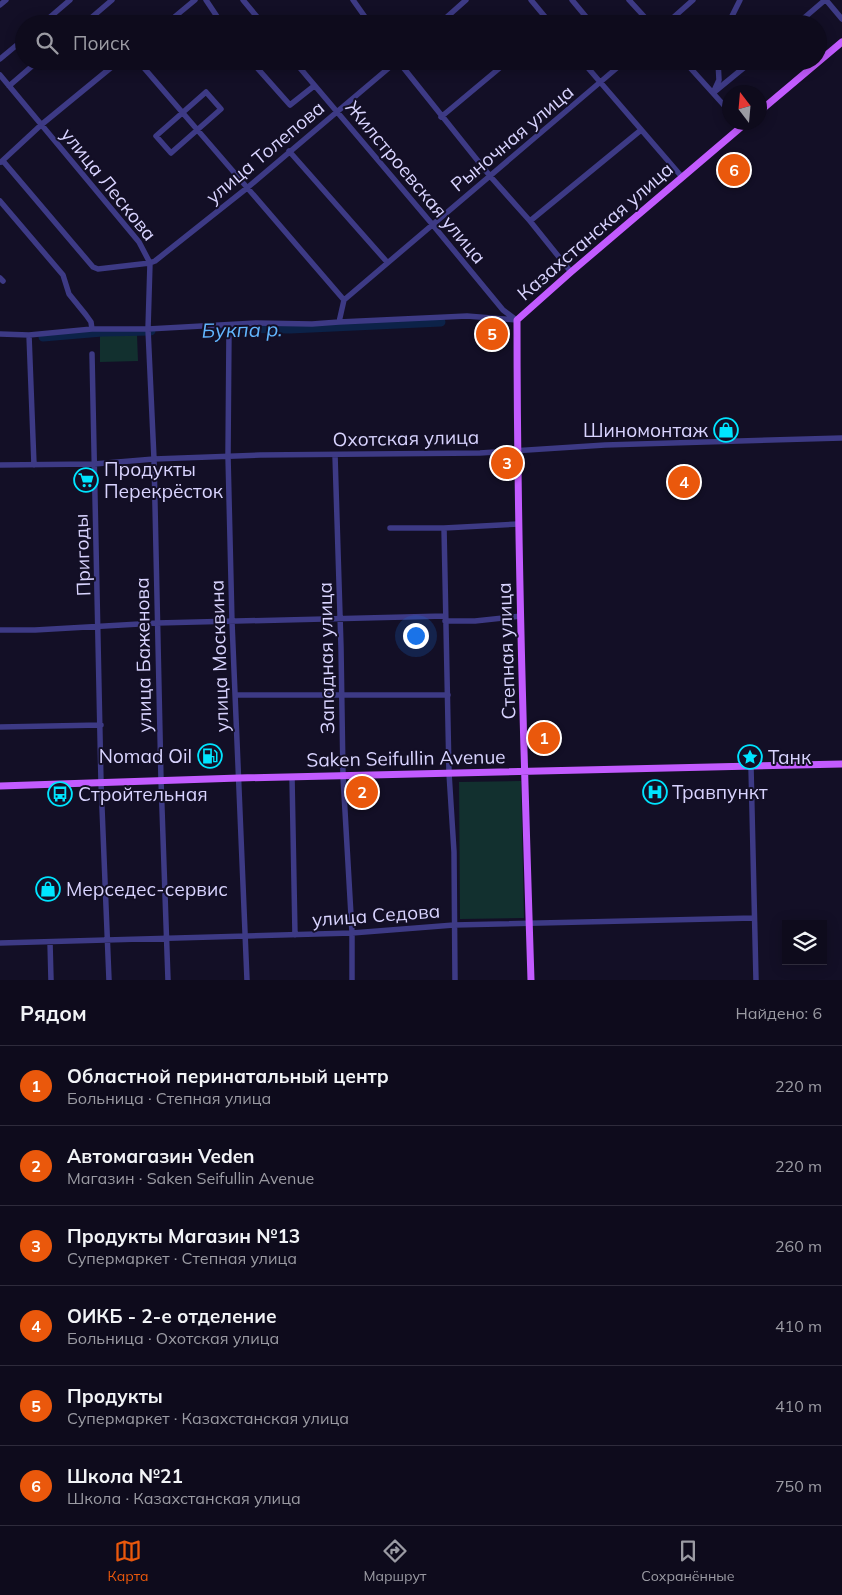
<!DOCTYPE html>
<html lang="ru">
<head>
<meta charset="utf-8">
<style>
	:root { --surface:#0e0b1c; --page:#1c1929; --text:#f1f3f6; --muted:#9b9ba3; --line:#2e2b3b; --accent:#ea580c }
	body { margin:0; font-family:Mulish,sans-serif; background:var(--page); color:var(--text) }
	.controls { position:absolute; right:15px; bottom:15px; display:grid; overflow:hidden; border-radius:0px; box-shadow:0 2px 12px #0003 }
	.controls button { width:45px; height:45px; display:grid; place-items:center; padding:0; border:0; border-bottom:1px solid var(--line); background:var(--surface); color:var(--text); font:25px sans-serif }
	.compass { position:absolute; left:722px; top:85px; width:45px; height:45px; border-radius:50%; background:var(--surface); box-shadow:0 2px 12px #0003; rotate:344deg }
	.you { position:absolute; left:415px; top:635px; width:18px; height:18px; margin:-12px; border:4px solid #fff; border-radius:50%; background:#1a73e8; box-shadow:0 0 0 8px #1a73e833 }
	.badge { display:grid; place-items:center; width:32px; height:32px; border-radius:50%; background:var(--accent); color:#fff; font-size:16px; font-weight:700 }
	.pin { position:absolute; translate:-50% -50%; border:2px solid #fff; box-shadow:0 1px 5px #0006 }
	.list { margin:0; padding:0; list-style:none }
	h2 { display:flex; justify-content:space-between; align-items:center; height:65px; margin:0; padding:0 20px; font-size:21px }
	h2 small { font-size:16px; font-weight:400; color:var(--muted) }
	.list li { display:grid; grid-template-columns:32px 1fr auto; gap:15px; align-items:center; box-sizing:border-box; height:80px; padding:0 20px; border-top:1px solid var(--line) }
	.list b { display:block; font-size:19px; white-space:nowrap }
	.list p { margin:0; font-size:16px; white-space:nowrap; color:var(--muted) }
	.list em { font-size:16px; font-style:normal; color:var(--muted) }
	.icon { flex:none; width:28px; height:28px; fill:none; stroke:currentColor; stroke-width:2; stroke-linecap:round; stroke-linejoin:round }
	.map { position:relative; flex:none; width:842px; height:980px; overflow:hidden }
	.search { position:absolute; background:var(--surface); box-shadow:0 2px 12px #0003; left:15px; right:15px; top:15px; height:55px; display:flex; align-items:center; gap:12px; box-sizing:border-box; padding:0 18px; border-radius:28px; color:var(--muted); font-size:19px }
	.sheet { height:545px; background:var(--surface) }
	nav { display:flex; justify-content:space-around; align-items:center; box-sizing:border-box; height:70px; border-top:1px solid var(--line); background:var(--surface); font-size:14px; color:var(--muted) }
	nav a { display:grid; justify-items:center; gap:2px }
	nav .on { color:var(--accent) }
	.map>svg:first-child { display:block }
</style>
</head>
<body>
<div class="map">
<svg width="842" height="980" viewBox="0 0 842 980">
	<rect width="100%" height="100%" fill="#130f26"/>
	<path fill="#12302f" d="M137 335 138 361 100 362V336Z
		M521 781 524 918 460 919 459 782Z"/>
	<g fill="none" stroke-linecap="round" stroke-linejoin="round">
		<path stroke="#0c2248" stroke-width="9" d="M207 328 290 329 441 322
			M43 337 102 332 151 331"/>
		<path stroke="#3d3a85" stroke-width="5.5" d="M206 0 222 24
			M243 0 263 24
			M353 0 370 24
			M531 0 551 24
			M572 0 592 24
			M629 0 651 24
			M826 0 842 19
			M0 5 6 0
			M42 24 70 0
			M84 24 112 0
			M166 24 195 0
			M439 24 466 0
			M666 24 693 0
			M728 24 740 0
			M797 24 825 0
			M0 59 24 39
			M138 61 344 300
			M251 61 290 105 314 86
			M294 61 432 224 503 310 515 319
			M398 61 490 176 530 221 571 272
			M582 61 682 177
			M684 61 730 112
			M718 61 719 80 713 93 752 61
			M0 75 139 242 150 263 148 329 154 459 161 780 168 980
			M9 86 38 61
			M206 92 221 109 171 153 156 136Z
			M441 117 508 61
			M289 151 387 262
			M3 161 93 267 98 269 150 263 155 261 247 188 397 61
			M1 162 41 125 119 61
			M0 201 63 275 69 294 86 315 91 322 92 329
			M530 221 641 130
			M0 278 3 281
			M339 322 344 300 625 61
			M229 331 228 456 232 622 247 980
			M0 334 29 335 92 329H148L256 323 312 324 339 322 467 316 517 320
			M29 335 34 465
			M92 354 101 783 109 980
			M335 455 341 647 343 776 352 933V980
			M0 465 94 464 154 459 260 455 480 453 605 445 842 438
			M390 528H444L519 524
			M444 528 449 773 454 852 455 980
			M445 621H475L521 616
			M0 630H35L157 623 445 616
			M235 695H448
			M0 727 101 725
			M751 767 756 980
			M292 777 295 935
			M50 942 51 980
			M0 943 352 933 454 925 754 918"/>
		<path stroke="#c25bff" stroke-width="7" d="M760 111 842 42
			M0 786 239 778 842 764
			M531 980C524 760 517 540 517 320L571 272 747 122"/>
	</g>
	<defs>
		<g id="shop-ring" transform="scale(1.25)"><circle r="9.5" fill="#130f26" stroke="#00e5ff" stroke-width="1.5"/><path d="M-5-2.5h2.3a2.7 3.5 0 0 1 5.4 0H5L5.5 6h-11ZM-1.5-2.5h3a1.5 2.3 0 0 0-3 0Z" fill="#00e5ff"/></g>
		<g id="supermarket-ring" transform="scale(1.25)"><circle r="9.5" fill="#130f26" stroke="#00e5ff" stroke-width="1.5"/><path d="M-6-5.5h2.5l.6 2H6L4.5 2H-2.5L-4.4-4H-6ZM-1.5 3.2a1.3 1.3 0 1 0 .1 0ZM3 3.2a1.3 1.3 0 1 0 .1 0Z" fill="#00e5ff"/></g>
		<g id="fuel-ring" transform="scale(1.25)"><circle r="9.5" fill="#130f26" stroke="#00e5ff" stroke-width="1.5"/><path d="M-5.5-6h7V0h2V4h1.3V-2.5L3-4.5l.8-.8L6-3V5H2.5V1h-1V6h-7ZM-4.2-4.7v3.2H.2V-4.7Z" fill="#00e5ff"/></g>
		<g id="sight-ring" transform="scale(1.25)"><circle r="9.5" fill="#130f26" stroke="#00e5ff" stroke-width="1.5"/><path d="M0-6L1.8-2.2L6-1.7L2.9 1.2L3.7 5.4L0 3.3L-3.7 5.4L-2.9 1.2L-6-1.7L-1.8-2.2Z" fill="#00e5ff"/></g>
		<g id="hospital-ring" transform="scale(1.25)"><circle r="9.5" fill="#130f26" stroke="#00e5ff" stroke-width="1.5"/><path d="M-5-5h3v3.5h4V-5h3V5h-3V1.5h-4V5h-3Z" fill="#00e5ff"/></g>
		<g id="bus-ring" transform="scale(1.25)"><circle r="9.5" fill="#130f26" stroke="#00e5ff" stroke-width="1.5"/><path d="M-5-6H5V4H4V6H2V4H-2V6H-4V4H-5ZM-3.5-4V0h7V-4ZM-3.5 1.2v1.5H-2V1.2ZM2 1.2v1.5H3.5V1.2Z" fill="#00e5ff"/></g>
	</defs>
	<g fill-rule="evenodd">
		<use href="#shop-ring" x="726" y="430"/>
		<use href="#supermarket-ring" x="86" y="480"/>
		<use href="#fuel-ring" x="210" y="756"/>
		<use href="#sight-ring" x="750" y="757"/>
		<use href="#hospital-ring" x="655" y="792"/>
		<use href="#bus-ring" x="60" y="794"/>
		<use href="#shop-ring" x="48" y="889"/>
	</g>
	<g text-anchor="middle" stroke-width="4" stroke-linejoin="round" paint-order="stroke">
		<g font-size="19" fill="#d9d4ff" stroke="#130f26">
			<text transform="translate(512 138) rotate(-40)" y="7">Рыночная улица</text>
			<text transform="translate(265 152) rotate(-40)" y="7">улица Толепова</text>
			<text transform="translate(416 182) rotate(50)" y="7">Жилстроевская улица</text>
			<text transform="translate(109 184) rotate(51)" y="7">улица Лескова</text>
			<text transform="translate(595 231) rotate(-41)" y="7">Казахстанская улица</text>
			<text transform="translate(406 438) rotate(-1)" y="7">Охотская улица</text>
			<text transform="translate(82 555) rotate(-92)" y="7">Пригоды</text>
			<text transform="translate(506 651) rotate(-92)" y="7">Степная улица</text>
			<text transform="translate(143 655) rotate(-91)" y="7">улица Баженова</text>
			<text transform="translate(219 656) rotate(-92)" y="7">улица Москвина</text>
			<text transform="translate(326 658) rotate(-91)" y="7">Западная улица</text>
			<text transform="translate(406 758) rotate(-1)" y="7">Saken Seifullin Avenue</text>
			<text transform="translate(376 915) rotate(-4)" y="7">улица Седова</text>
		</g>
		<g font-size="19" fill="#d9d4ff" stroke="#130f26" text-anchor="start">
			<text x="708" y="437" text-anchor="end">Шиномонтаж</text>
			<text x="104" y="476">Продукты<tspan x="104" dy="22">Перекрёсток</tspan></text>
			<text x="192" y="763" text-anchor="end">Nomad Oil</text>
			<text x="768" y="764">Танк</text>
			<text x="672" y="799">Травпункт</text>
			<text x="78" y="801">Стройтельная</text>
			<text x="66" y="896">Мерседес-сервис</text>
		</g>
		<g font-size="20" font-style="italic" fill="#62b6ff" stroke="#130f26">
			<text transform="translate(242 330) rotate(-1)" y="7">Букпа р.</text>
		</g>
	</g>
</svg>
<div class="controls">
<button><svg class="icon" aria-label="layers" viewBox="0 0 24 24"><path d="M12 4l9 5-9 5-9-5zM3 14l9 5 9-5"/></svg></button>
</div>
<svg class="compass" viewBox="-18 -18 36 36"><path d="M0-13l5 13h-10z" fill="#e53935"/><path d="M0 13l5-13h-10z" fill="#9b9ba3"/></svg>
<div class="you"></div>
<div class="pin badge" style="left:544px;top:738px">1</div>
<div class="pin badge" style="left:362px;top:792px">2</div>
<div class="pin badge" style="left:507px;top:463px">3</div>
<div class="pin badge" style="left:684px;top:482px">4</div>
<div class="pin badge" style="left:492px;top:334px">5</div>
<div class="pin badge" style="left:734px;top:170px">6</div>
<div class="search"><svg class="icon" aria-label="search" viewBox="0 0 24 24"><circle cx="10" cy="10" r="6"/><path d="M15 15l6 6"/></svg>Поиск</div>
</div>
<section class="sheet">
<h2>Рядом<small>Найдено: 6</small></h2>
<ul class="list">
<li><span class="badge">1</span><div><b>Областной перинатальный центр</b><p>Больница · Степная улица</p></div><em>220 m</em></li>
<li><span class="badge">2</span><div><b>Автомагазин Veden</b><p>Магазин · Saken Seifullin Avenue</p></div><em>220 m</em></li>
<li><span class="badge">3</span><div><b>Продукты Магазин №13</b><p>Супермаркет · Степная улица</p></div><em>260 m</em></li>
<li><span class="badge">4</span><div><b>ОИКБ - 2-е отделение</b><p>Больница · Охотская улица</p></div><em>410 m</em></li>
<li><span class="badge">5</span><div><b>Продукты</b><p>Супермаркет · Казахстанская улица</p></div><em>410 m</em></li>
<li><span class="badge">6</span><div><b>Школа №21</b><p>Школа · Казахстанская улица</p></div><em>750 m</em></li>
</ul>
</section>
<nav>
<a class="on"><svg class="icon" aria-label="map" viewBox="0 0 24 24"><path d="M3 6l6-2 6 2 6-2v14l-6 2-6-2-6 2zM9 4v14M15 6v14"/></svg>Карта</a>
<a><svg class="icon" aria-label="directions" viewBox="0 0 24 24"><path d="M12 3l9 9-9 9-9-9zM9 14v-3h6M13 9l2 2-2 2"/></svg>Маршрут</a>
<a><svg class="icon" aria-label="saved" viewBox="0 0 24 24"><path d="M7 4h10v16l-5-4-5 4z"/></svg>Сохранённые</a>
</nav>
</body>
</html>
